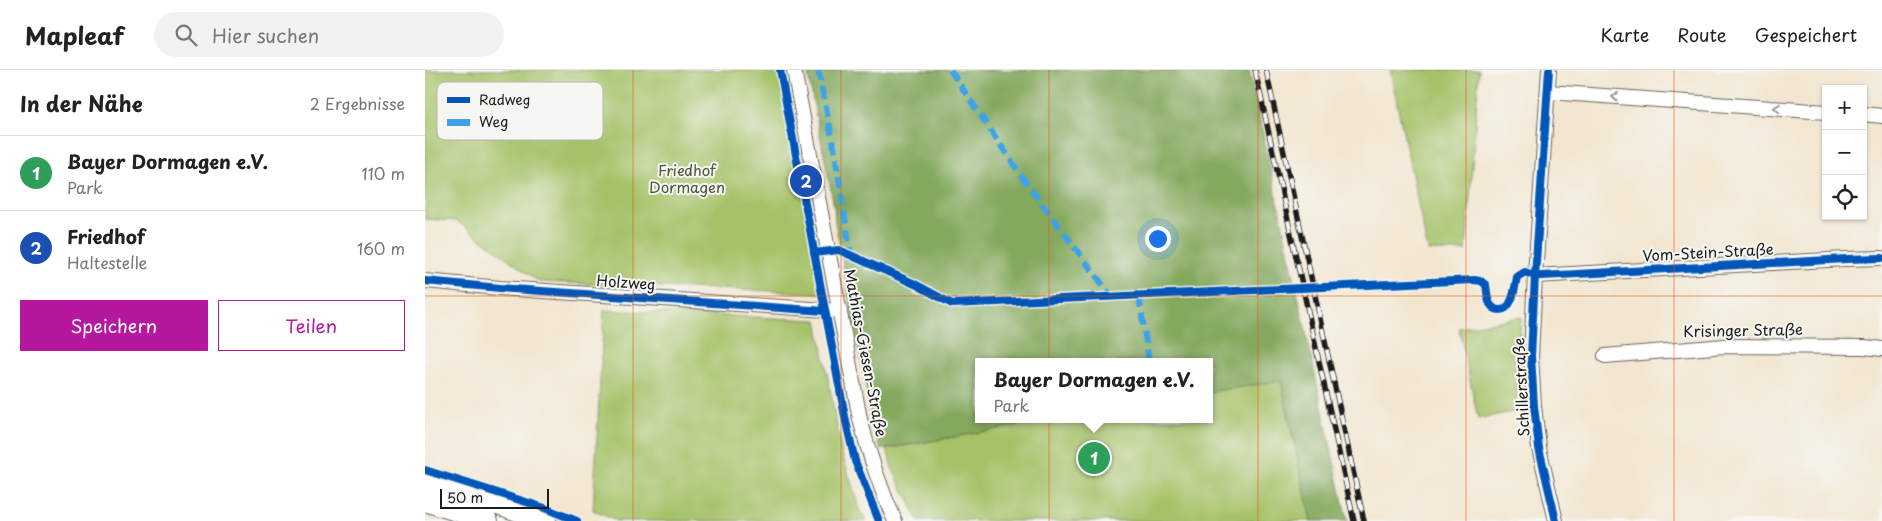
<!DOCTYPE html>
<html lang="de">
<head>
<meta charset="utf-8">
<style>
	:root { --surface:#fff; --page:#f2f2f2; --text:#222; --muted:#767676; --line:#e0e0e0; --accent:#b5179e }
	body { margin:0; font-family:"Playpen Sans",sans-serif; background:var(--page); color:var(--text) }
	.controls { position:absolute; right:15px; top:15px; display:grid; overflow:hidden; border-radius:0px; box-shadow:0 1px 4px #0004 }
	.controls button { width:45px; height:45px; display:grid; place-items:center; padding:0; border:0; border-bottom:1px solid var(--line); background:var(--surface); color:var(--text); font:25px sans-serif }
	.scale { position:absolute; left:15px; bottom:12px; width:109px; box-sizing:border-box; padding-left:5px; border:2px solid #1c1c1c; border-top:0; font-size:14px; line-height:18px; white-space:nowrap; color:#1c1c1c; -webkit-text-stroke:4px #f6f6f2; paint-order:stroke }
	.you { position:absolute; left:732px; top:168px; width:18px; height:18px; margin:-12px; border:4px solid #fff; border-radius:50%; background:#1a73e8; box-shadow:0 0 0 8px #1a73e833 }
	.badge { display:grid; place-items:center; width:32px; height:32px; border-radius:50%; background:var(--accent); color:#fff; font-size:16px; font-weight:700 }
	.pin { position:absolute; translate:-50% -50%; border:2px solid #fff; box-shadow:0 1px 5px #0006 }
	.popup { position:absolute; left:550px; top:288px; width:238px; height:65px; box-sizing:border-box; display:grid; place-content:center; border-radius:0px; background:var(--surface); filter:drop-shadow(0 1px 4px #0005); font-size:16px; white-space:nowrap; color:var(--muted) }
	.popup b { font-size:19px; color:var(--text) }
	.popup::after { content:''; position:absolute; left:50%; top:100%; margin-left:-10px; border:10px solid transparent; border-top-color:var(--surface) }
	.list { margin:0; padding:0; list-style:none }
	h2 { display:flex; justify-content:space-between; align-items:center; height:65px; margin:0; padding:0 20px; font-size:21px }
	h2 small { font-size:16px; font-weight:400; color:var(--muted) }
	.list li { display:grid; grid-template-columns:32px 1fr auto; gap:15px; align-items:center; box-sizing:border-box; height:75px; padding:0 20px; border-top:1px solid var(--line) }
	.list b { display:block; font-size:19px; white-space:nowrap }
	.list p { margin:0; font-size:16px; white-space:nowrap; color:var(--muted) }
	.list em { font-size:16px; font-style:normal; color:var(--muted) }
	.actions { display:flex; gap:10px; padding:15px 20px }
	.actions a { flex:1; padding:11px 0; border:1px solid var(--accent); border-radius:0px; text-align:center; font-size:18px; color:var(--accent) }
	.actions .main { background:var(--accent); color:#fff }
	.icon { flex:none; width:28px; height:28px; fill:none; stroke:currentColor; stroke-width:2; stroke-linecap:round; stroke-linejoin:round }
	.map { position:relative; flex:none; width:1457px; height:451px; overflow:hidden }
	header { display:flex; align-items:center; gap:30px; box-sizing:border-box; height:70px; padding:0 25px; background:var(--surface); border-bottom:1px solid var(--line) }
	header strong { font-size:24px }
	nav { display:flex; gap:28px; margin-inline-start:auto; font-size:18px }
	.search { width:350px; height:45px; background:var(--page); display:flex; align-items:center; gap:12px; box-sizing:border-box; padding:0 18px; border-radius:28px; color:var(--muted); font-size:19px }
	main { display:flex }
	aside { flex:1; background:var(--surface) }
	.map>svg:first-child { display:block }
</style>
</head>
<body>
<header>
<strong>Mapleaf</strong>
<div class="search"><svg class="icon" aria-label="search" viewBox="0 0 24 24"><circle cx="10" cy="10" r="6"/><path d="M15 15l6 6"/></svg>Hier suchen</div>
<nav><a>Karte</a><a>Route</a><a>Gespeichert</a></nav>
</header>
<main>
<aside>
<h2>In der Nähe<small>2 Ergebnisse</small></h2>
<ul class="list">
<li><span class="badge" style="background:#2e9e5b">1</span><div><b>Bayer Dormagen e.V.</b><p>Park</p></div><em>110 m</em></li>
<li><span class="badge" style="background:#1a4fb4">2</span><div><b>Friedhof</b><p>Haltestelle</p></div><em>160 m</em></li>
</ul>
<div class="actions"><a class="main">Speichern</a><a>Teilen</a></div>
</aside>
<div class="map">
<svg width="1457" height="451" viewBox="0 0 1457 451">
	<rect width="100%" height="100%" fill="#f6f6f2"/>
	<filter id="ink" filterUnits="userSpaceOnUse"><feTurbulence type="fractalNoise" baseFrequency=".02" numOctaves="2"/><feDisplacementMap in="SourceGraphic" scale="10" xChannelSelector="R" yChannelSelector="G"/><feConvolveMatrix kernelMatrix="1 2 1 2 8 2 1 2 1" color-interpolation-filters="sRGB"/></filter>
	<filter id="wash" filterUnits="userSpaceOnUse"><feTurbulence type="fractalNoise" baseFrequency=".0096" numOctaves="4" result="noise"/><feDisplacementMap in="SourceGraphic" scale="20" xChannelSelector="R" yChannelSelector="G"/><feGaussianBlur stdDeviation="1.12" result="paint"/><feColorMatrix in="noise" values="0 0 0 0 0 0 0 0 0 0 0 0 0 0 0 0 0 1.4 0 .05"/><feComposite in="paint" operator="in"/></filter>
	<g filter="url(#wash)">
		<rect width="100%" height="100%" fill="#f2e6d0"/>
		<path fill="#a6c269" stroke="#616f42" d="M0 0H353L396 223 114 212 32 151 0 149Z
			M965 0H1054L1041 181H1003Z
			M179 240 392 250 417 383 435 441 441 451H191L168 440Z
			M1096 247 1091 341 1053 349 1034 258Z
			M856 310 886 451H494L467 398 462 379 629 349H784V322Z"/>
		<path fill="#84a85d" stroke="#50623c" d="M382 0H824L922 451H886L856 311 784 322V292H554V349H629L456 380 446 344 410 152 409 136Z"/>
	</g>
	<g filter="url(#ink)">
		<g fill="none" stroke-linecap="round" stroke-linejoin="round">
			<g stroke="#67635b" stroke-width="16">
				<path id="minor" d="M369 0 435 349C444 384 455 418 470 451
					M1124 0 1110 206 1106 286 1109 336 1114 378 1131 451
					M1123 22 1401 42
					M1438 44 1457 46
					M1110 206 1421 189 1457 188
					M0 211 75 218 415 241
					M1180 286 1300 276 1439 277 1457 279"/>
			</g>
			<g stroke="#67635b" stroke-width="22">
				<path id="secondary" d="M0 411 39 422 121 451
					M0 431 63 451"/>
			</g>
			<use href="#minor" stroke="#fff" stroke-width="14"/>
			<use href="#secondary" stroke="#fff" stroke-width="20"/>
			<g stroke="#1c1c1c" stroke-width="5.5">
				<path id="rail" d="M830 0 929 451
					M841 0 939 451"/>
			</g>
			<use href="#rail" stroke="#f6f6f2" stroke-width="4" stroke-dasharray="11" stroke-linecap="butt"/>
			<path stroke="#3da2ea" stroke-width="6" stroke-dasharray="12 6" stroke-linecap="butt" d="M393 0 408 72 426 185
				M525 0 602 114 687 227
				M714 226 724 292
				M735 349V351"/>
			<g stroke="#f6f6f2" stroke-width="11">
				<path id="cycleway" d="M355 0 421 352 430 391 454 451
					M1124 0 1110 206 1106 286 1109 336 1114 378 1131 451
					M389 183 414 180 490 214 527 234 1050 210 1056 211 1061 215C1062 220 1062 229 1065 234 1067 237 1071 240 1075 240 1088 240 1090 216 1092 207L1100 202 1110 206H1117L1421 189 1457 188
					M0 211 75 218 400 241
					M0 400 117 437 152 451"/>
			</g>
			<use href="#cycleway" stroke="#0057b8" stroke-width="8"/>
		</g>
		<defs><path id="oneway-chevron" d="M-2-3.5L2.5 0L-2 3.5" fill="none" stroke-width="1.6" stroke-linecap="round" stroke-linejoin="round" transform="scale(1.25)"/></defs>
		<g stroke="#999">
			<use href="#oneway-chevron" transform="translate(1190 27) rotate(-176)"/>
			<use href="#oneway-chevron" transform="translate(1352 38) rotate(-176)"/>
		</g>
	</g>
	<path fill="none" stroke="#de560d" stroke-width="1" stroke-opacity="0.55" d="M208 0V451M416 0V451M624 0V451M833 0V451M1041 0V451M1249 0V451M0 226H1457"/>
	<g text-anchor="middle" stroke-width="4" stroke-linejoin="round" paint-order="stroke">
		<g font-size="15" fill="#4c5637" stroke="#f6f6f2">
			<text x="262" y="106">Friedhof<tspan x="262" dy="17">Dormagen</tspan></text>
		</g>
		<g font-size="15" fill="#1c1c1c" stroke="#f6f6f2">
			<text transform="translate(1283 183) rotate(-3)" y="5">Vom-Stein-Straße</text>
			<text transform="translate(201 213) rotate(4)" y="5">Holzweg</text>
			<text transform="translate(1318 261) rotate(-1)" y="5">Krisinger Straße</text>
			<text transform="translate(440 283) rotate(79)" y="5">Mathias-Giesen-Straße</text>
			<text transform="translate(1097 317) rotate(-93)" y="5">Schillerstraße</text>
		</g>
	</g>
	<rect x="12" y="12" width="166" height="58" rx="8" fill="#f6f6f2" stroke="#b5b5b2" stroke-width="1"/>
	<rect x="22" y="27" width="23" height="6" fill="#0057b8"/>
	<rect x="22" y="49" width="23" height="7" fill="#3da2ea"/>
	<g font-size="14" fill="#1c1c1c">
		<text x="54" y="35">Radweg</text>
		<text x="54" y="57">Weg</text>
	</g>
</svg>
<div class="controls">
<button>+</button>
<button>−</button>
<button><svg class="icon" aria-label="locate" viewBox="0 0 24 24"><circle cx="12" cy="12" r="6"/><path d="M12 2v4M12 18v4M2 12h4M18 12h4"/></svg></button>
</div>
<div class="scale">50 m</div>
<div class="you"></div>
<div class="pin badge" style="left:669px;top:388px;background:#2e9e5b">1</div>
<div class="popup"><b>Bayer Dormagen e.V.</b>Park</div>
<div class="pin badge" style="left:381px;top:111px;background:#1a4fb4">2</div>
</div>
</main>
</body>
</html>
